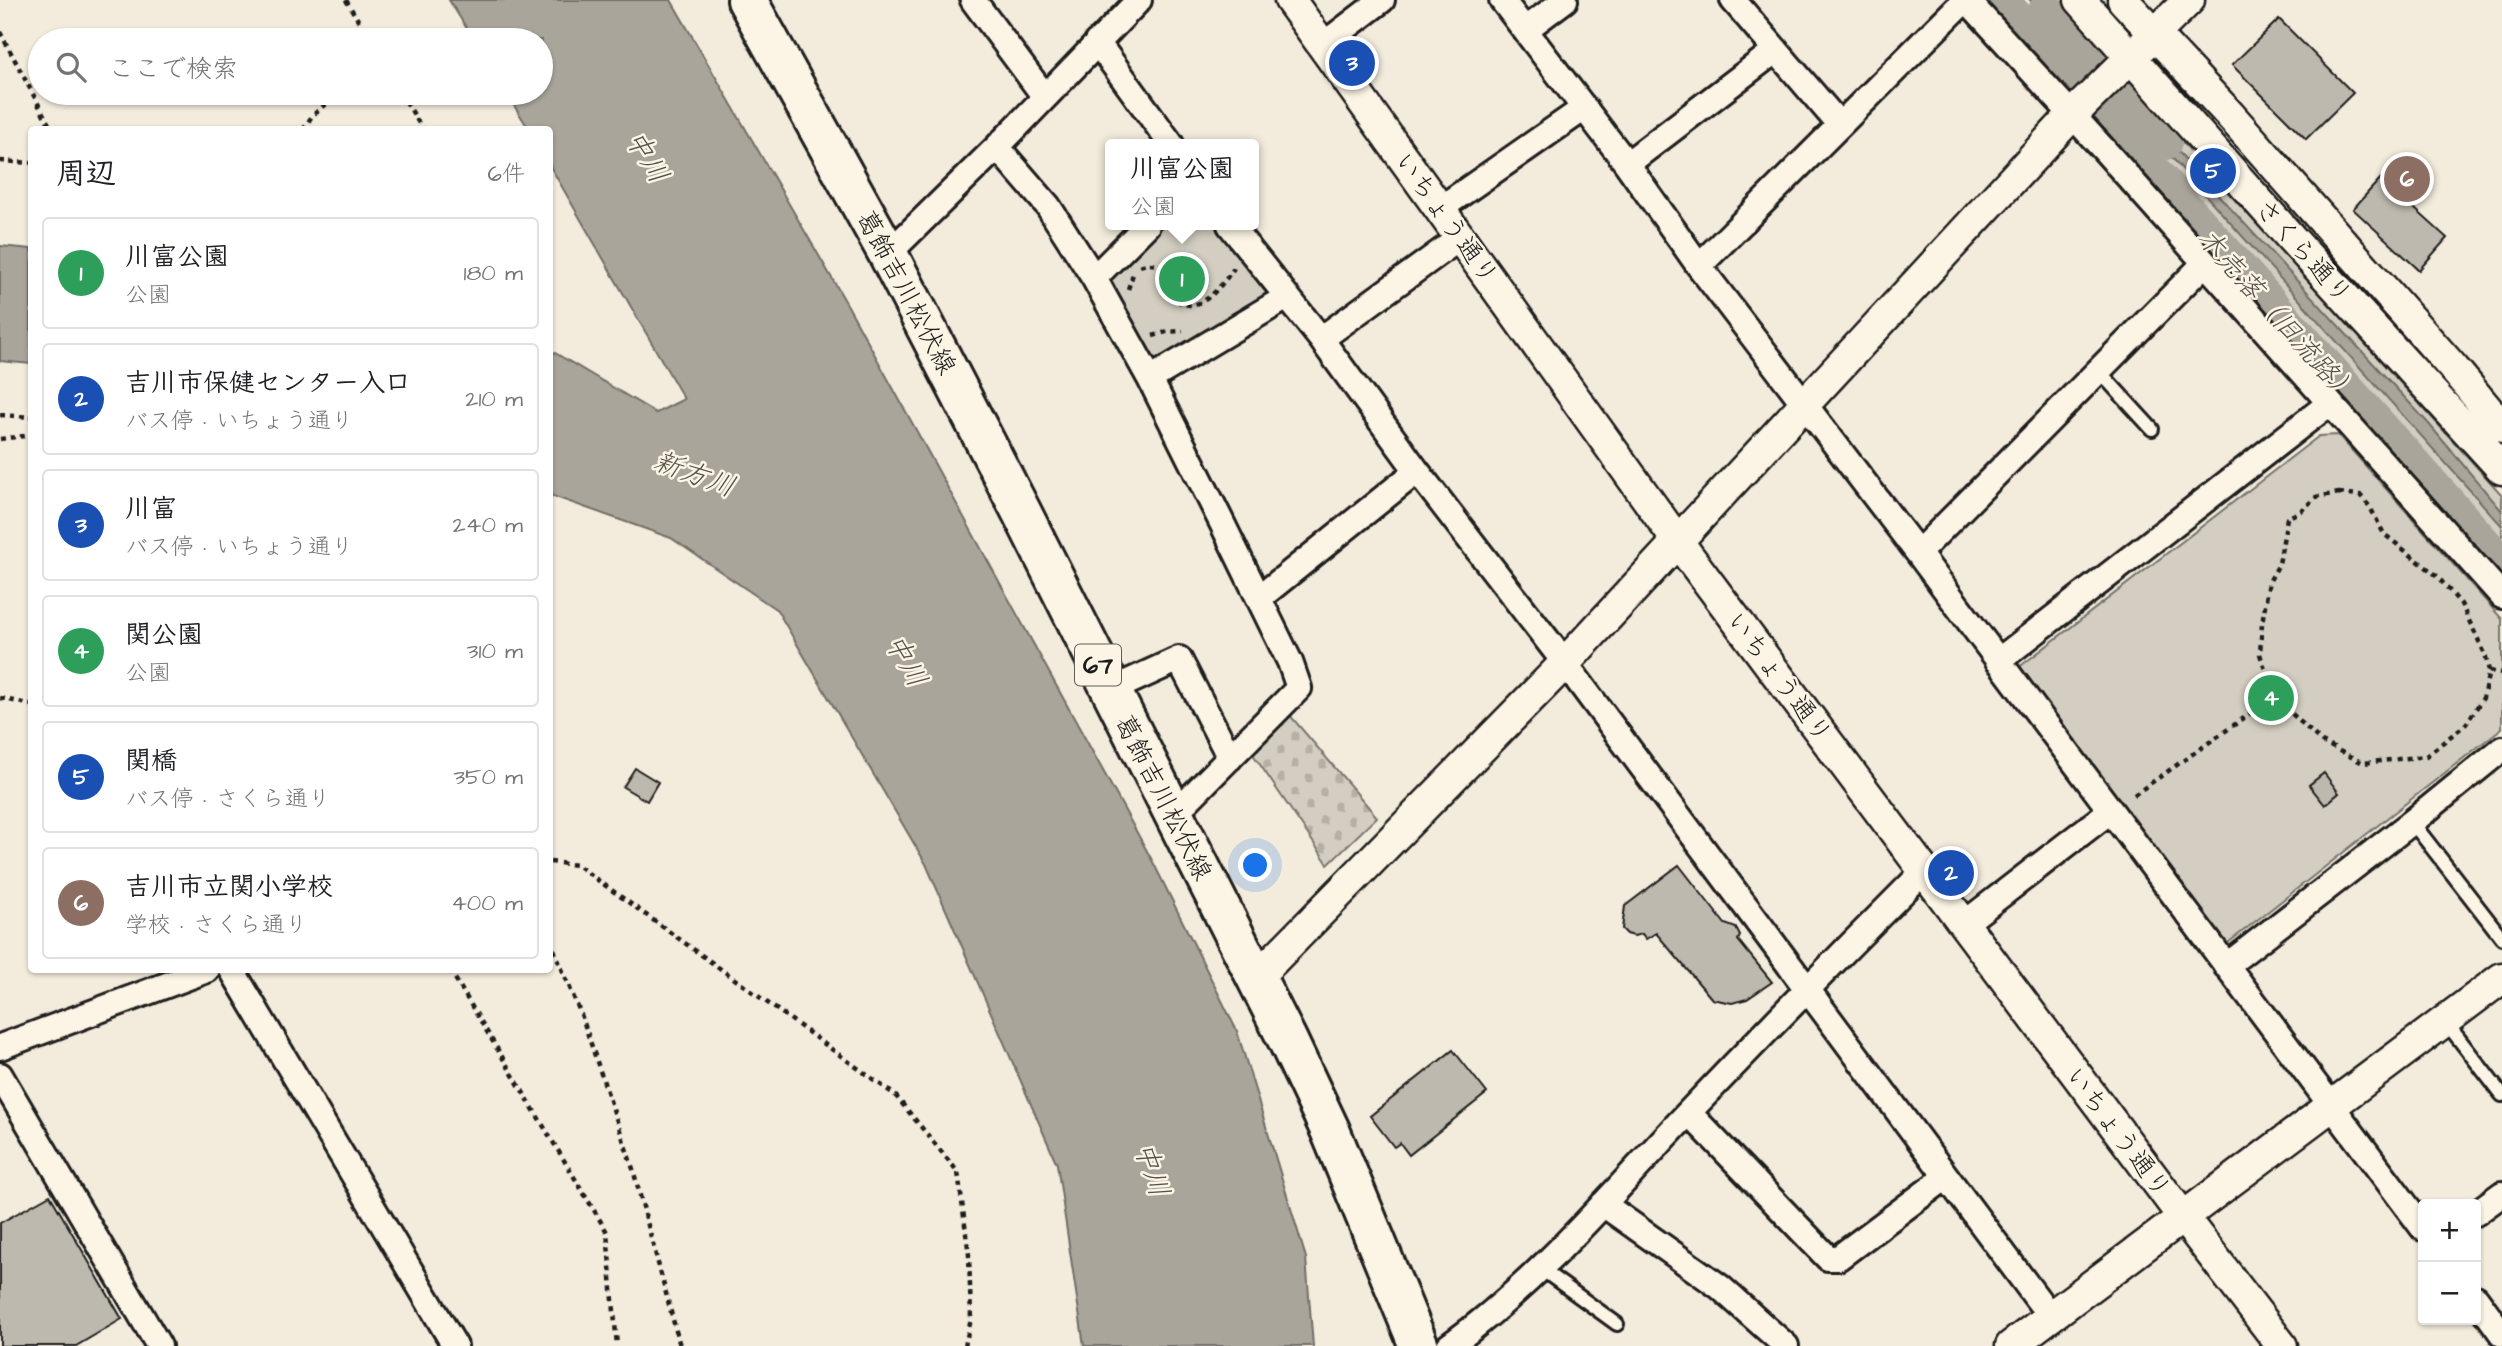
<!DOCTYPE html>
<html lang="ja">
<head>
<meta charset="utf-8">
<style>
	:root { --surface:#fff; --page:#f6f6f6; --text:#202124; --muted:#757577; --line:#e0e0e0; --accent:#ea580c }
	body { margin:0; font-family:"Architects Daughter","Klee One",sans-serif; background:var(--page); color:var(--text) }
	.controls { position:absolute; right:21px; bottom:21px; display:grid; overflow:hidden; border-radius:7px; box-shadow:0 2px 5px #0004 }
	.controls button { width:63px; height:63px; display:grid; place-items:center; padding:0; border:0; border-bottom:2px solid var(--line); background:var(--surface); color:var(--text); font:35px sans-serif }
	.you { position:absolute; left:1256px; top:866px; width:24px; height:24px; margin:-18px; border:5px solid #fff; border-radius:50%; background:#1a73e8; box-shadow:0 0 0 10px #1a73e833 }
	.badge { display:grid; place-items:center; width:46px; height:46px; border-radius:50%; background:var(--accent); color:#fff; font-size:23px; font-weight:700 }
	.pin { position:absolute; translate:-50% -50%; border:4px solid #fff; box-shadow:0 2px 7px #0006 }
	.popup { position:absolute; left:1105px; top:139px; width:154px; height:91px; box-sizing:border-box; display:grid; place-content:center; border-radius:7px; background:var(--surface); filter:drop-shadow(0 2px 5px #0005); font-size:23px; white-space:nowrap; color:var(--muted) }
	.popup b { font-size:26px; color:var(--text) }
	.popup::after { content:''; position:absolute; left:50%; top:100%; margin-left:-14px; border:14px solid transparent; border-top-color:var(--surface) }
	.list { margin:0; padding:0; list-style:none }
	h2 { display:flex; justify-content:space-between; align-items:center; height:91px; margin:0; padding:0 28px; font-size:30px }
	h2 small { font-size:23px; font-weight:400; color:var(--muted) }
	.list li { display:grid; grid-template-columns:46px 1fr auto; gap:21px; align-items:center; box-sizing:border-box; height:112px; margin:0 14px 14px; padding:0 14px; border:2px solid var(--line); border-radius:7px }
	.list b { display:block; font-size:26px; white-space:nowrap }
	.list p { margin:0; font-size:23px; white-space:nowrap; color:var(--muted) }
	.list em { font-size:23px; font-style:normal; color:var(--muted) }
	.icon { flex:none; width:38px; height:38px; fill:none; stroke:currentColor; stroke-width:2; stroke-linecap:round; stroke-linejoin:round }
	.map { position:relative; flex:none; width:2502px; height:1346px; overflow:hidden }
	.search { position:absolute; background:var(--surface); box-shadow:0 2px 5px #0004; left:28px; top:28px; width:525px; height:77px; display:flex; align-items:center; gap:18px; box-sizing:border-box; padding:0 24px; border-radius:38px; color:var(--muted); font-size:26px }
	.panel { position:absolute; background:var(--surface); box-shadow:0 2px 5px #0004; left:28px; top:126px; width:525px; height:847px; border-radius:7px }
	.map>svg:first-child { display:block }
</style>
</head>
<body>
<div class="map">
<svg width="2502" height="1346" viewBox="0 0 2502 1346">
	<defs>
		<pattern id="cemetery-stones" width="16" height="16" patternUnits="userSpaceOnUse" patternTransform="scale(1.75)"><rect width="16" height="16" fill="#d3cec1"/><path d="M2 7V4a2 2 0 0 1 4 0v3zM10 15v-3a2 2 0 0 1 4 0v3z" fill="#b5b0a5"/></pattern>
	</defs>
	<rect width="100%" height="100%" fill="#f3ecdd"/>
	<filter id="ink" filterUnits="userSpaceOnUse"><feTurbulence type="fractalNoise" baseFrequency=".0143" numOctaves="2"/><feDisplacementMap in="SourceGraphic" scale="14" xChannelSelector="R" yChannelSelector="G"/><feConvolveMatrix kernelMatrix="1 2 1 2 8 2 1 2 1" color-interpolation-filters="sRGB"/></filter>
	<g filter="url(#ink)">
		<path fill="url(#cemetery-stones)" stroke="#78756e" stroke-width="2" d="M1288 713 1377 817 1328 864 1250 750Z"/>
		<path fill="#d3cec1" stroke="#78756e" stroke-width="2" d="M2137 92 2502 495V585L2098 129Z
			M1154 225H1219L1267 287 1265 299 1157 366 1151 362 1105 275Z
			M2338 435 2502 619V728L2224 946 2018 668 2319 436Z"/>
		<path fill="#aaa59b" stroke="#716e68" stroke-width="2" d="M449 0H671L848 306 1153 862 1237 1031 1306 1258 1313 1346H1084L1057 1164 926 864 777 610 671 538 550 495V350L656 413 684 399 550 166V130L529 129 506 93H541V40H474Z
			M2030 0H2042L2086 49 2081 55Z
			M2129 98 2428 423 2502 511V526L2123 103Z
			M0 246 31 249V364L0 361Z"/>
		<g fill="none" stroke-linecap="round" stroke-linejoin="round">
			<path stroke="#aaa59b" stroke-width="40" d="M1998 0 2502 567
				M2047 13 2162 141"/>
		</g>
		<path fill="#beb9ae" stroke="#1c1c1c" stroke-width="2" d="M2279 19 2353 93 2306 139 2232 65Z
			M2381 178 2447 238 2419 270 2353 209Z
			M635 768 658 782 647 801 623 787Z
			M2324 773 2339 793 2325 805 2309 785Z
			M1679 865 1725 924 1736 928 1740 936 1738 940 1772 982 1747 999 1732 1003 1712 999 1656 933 1646 939 1642 934 1634 936 1627 934 1622 929 1625 906Z
			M1453 1050 1487 1093 1409 1155 1400 1143 1394 1147 1370 1116Z
			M50 1195 122 1319 76 1346H0V1223Z"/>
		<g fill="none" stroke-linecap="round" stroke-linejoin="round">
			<g stroke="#1c1c1c" stroke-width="18">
				<path id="service" d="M2099 371 2152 429
					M2412 822 2502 938
					M2445 1021 2502 1095
					M1540 1268 1617 1324"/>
			</g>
			<g stroke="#1c1c1c" stroke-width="30">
				<path id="minor" d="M973 0 1045 97
					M1502 0 1627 164 1699 266 1918 553 2423 1228
					M1733 0 1839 124
					M1967 0 2107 153 2502 596
					M1525 30 1565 0
					M1097 42 1171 144
					M1323 45 1382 0
					M997 147 1048 206 1094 278 1150 379 1221 521 1290 662 1299 688 1187 801 1170 809
					M1627 164 1776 50
					M1441 208 1583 109
					M1230 225 1321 339 1417 471 1565 663 2050 1316
					M888 254 997 147 1139 0
					M1699 266 1965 0
					M1094 278 1147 225
					M1321 339 1461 237
					M1150 379 1287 297
					M1918 553 2204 264
					M1259 598 1417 471
					M1998 661 2330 403
					M1111 690 1179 659 1230 758
					M1965 923 2110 811
					M2226 966 2412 822 2502 749
					M232 970 455 1346
					M0 1047 207 970
					M0 1075 159 1346
					M1689 1113 1828 1258H1838L1946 1177
					M1603 1204 1720 1287 1786 1346
					M2476 1213 2502 1194
					M2476 1298 2502 1334
					M1449 1346C1539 1281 1612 1193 1688 1113 1766 1031 1845 950 1925 870"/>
			</g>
			<g stroke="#1c1c1c" stroke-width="35">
				<path id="tertiary" d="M1290 0 1678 542 2183 1217 2282 1346
					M2080 0 2292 239 2502 469
					M2123 0 2229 114 2455 370 2502 427
					M1256 978 1565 663 2072 115 2189 0
					M2011 1346 2502 978"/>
			</g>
			<g stroke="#1c1c1c" stroke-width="44">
				<path id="primary" d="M747 0 888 254 1021 511 1287 1039 1330 1130 1419 1346"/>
			</g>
			<path stroke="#1c1c1c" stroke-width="4.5" stroke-dasharray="5 5" stroke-linecap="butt" d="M346 0 370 40
				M0 32 52 130
				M401 93 423 130
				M303 130 312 116 338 93
				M0 161 32 163
				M1140 266C1159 258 1172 274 1169 292 1194 324 1219 289 1234 268
				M1128 289 1134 271
				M1153 336 1166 332 1183 331
				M0 415 32 417
				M0 439 32 435
				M2339 493 2360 495 2370 507 2384 534 2436 575 2461 604 2485 654 2489 671 2483 698 2466 724 2426 756 2363 763 2322 742 2274 697 2260 654 2262 623 2269 582 2279 564 2287 518 2301 511 2316 497Z
				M2489 671 2502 673
				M0 698 32 705
				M2134 795 2274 697
				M550 862 577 865 895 1095 958 1172 969 1255 971 1319 965 1346
				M550 940 582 1017 633 1169 680 1346
				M450 970 607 1232 617 1346"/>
			<use href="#service" stroke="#fcf5e5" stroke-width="12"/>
			<use href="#minor" stroke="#fcf5e5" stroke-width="24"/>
			<use href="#tertiary" stroke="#fcf5e5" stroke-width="30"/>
			<use href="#primary" stroke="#fcf5e5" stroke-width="38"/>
		</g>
	</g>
	<g text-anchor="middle" stroke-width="5" stroke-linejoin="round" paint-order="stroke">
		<rect fill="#fcf5e5" stroke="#5f5d58" stroke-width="2" x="1075" y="644.5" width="46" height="41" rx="5"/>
		<g font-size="24" font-weight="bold" fill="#1c1c1c">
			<text x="1098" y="673">67</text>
		</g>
		<g font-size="26" fill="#1c1c1c" stroke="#fcf5e5">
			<text transform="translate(1447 218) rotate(54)" y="9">いちょう通り</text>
			<text transform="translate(2304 251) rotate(48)" y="9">さくら通り</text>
			<text transform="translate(907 292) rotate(62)" y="9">葛飾吉川松伏線</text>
			<text transform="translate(1780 677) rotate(53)" y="9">いちょう通り</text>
			<text transform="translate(1164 797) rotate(63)" y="9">葛飾吉川松伏線</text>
			<text transform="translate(2119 1132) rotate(53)" y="9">いちょう通り</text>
		</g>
		<g font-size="28" font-style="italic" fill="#55534f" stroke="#fcf5e5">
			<text transform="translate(648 156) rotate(59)" y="10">中川</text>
			<text transform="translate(2278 315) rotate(48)" y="10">木売落（旧流路）</text>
			<text transform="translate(695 473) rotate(20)" y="10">新方川</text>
			<text transform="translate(907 660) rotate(61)" y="10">中川</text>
			<text transform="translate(1153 1169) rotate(72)" y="10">中川</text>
		</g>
	</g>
</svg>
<div class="controls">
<button>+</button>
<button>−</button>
</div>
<div class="you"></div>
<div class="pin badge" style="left:1182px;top:279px;background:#2e9e5b">1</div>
<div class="popup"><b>川富公園</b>公園</div>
<div class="pin badge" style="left:1951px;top:873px;background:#1a4fb4">2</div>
<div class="pin badge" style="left:1352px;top:63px;background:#1a4fb4">3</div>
<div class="pin badge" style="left:2271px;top:698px;background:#2e9e5b">4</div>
<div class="pin badge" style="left:2213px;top:171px;background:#1a4fb4">5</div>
<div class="pin badge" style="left:2407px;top:179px;background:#8d6e63">6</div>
<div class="search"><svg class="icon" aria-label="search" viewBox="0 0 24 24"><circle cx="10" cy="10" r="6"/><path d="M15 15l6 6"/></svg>ここで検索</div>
<section class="panel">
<h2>周辺<small>6件</small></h2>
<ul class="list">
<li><span class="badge" style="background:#2e9e5b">1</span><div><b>川富公園</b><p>公園</p></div><em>180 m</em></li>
<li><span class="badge" style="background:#1a4fb4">2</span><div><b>吉川市保健センター入口</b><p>バス停 · いちょう通り</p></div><em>210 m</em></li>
<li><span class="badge" style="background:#1a4fb4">3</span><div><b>川富</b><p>バス停 · いちょう通り</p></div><em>240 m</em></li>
<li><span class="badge" style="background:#2e9e5b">4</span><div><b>関公園</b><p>公園</p></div><em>310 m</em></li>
<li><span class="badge" style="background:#1a4fb4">5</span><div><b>関橋</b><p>バス停 · さくら通り</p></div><em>350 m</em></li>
<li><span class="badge" style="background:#8d6e63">6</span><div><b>吉川市立関小学校</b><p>学校 · さくら通り</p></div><em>400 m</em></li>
</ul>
</section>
</div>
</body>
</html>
